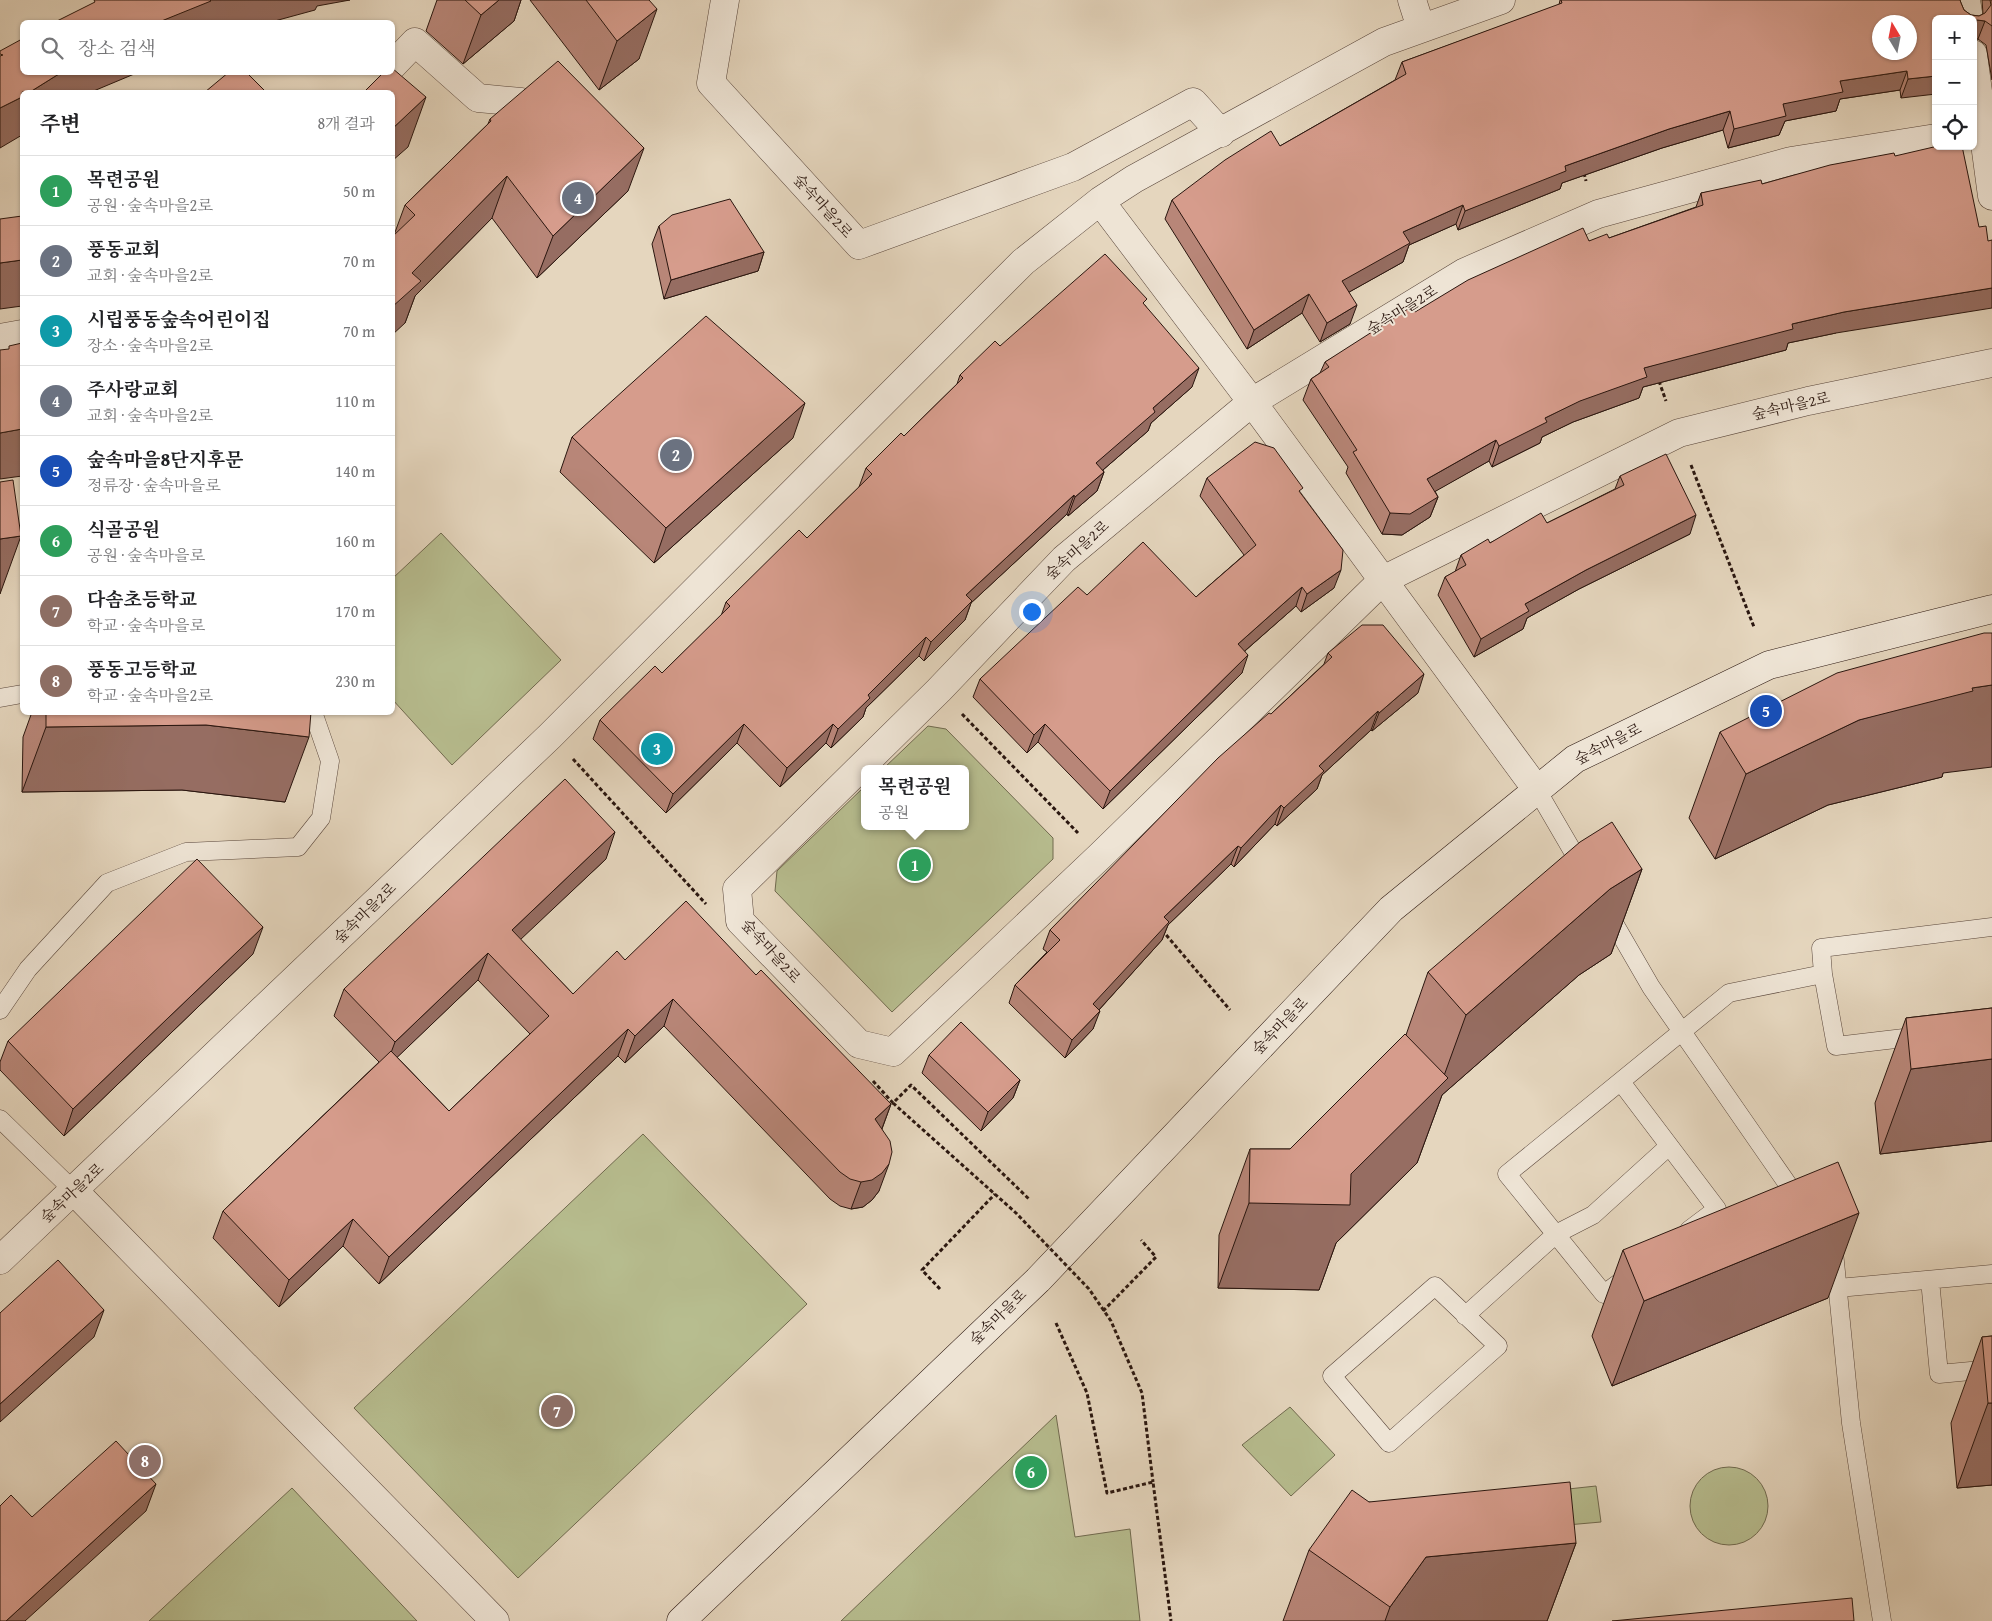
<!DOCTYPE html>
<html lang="ko">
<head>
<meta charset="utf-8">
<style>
	:root { --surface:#fff; --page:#f6f6f6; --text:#202124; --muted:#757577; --line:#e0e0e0; --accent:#8f2418 }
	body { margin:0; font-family:"Gentium Book Plus","Noto Serif KR",serif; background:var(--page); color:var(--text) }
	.controls { position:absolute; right:15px; top:15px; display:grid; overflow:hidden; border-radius:8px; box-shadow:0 1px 4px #0004 }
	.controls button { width:45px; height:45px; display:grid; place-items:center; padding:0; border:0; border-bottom:1px solid var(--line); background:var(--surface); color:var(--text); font:25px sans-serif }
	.compass { position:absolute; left:1872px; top:15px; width:45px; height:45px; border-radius:50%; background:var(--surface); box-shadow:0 1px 4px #0004; rotate:350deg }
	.you { position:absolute; left:1031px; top:611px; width:18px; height:18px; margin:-12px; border:4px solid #fff; border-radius:50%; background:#1a73e8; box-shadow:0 0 0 8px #1a73e833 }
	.badge { display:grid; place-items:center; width:32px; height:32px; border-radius:50%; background:var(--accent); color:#fff; font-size:16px; font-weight:700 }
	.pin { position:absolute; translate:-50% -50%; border:2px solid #fff; box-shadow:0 1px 5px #0006 }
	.popup { position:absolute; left:861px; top:765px; width:108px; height:65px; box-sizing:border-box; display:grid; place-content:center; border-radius:8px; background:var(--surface); filter:drop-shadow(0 1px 4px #0005); font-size:16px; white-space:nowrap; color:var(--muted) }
	.popup b { font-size:19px; color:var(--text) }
	.popup::after { content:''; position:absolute; left:50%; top:100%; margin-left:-10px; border:10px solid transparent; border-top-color:var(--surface) }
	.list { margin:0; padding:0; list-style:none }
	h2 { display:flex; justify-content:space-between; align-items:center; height:65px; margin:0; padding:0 20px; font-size:21px }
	h2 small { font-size:16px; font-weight:400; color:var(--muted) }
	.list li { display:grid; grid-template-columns:32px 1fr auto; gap:15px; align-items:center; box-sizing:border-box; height:70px; padding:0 20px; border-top:1px solid var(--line) }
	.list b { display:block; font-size:19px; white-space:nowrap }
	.list p { margin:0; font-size:16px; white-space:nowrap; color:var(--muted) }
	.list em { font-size:16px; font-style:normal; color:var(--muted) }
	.icon { flex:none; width:28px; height:28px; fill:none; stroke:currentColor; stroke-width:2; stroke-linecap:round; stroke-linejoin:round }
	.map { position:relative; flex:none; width:1992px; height:1621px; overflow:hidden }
	.search { position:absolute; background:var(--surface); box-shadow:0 1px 4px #0004; left:20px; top:20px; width:375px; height:55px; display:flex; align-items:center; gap:12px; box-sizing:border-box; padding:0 18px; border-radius:8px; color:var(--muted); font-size:19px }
	.panel { position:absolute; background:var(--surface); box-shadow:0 1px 4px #0004; left:20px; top:90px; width:375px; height:625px; border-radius:8px }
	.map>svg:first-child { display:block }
</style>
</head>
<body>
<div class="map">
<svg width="1992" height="1621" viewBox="0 0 1992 1621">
	<rect width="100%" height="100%" fill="#e5d6be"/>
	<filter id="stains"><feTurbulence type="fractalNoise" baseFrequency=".004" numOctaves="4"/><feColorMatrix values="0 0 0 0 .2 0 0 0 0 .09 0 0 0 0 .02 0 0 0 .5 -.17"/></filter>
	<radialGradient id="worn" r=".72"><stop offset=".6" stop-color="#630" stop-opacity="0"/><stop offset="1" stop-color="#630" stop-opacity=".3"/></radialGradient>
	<path fill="#b7bd8f" stroke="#706a4f" d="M441 533 561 660 452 765 392 699 393 578Z
		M928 726 946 729 1053 838V859L892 1012 775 891 777 871 865 786V826H965V769H883Z
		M643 1134 807 1304 518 1578 354 1408Z
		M1290 1407 1335 1455 1291 1496 1242 1445Z
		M1056 1415 1075 1537 1130 1529 1140 1621H841Z
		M1690 1506a39 39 0 1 1 78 0a39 39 0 1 1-78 0Z
		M1596 1486 1601 1522 1533 1528 1531 1493Z
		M292 1488 417 1621H149Z"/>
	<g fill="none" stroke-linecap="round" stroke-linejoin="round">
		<g stroke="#59463b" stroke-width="19">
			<path id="service" d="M0 698 22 694
				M1537 790 1583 869
				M1607 911 1651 987 1800 1202
				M0 1010 28 969 107 883 186 852 298 847 321 818 330 761 313 712
				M1921 1036 1836 1046 1823 974 1821 948 1992 927
				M1621 1082 1717 1209 1689 1230
				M0 1119 74 1191
				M1834 1252 1851 1423 1882 1621
				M1627 1277 1604 1294 1507 1174 1729 993 1823 974
				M1930 1280 1939 1374 1992 1369
				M1435 1286 1498 1346 1389 1443 1332 1376Z
				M1838 1288 1992 1274
				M1465 1316 1556 1234 1593 1215 1669 1146"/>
		</g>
		<g stroke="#59463b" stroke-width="29">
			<path id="minor" d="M725 0 711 83 859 245 1073 167 1193 102 1221 133
				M1412 0 1421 28
				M1966 0 1969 19
				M1973 54 1992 196
				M392 66 415 42 478 98 521 102
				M1936 138 1791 161 1598 214 1465 272 1252 402 1064 559 939 690 737 889 740 921 859 1044 893 1052 1100 856 1383 580 1679 433 1808 401 1992 363
				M1100 201 1252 402 1537 790
				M0 338 22 334
				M74 1191 495 1621
				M0 1260 550 736 1023 262 1100 201 1134 179 1384 42 1501 0"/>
		</g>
		<g stroke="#2a160f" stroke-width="29">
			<path id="secondary" d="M681 1621 1038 1280 1391 909 1575 759 1769 665 1992 609"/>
		</g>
		<path stroke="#2a160f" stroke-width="3" stroke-dasharray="4 2.5" stroke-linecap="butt" d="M1584 173 1586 181
			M1659 381 1666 401
			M1691 465 1754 627
			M962 714 1078 833
			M573 759 706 904
			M1162 930 1230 1010
			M873 1081 893 1103 911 1085 1030 1200
			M940 1289 922 1270 995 1194
			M1103 1311 1156 1257 1141 1240
			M1056 1323 1087 1393 1107 1493 1153 1482 1171 1621"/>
		<use href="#service" stroke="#eee4d5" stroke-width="18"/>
		<use href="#minor" stroke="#eee4d5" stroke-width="28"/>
		<use href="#secondary" stroke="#eee4d5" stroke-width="28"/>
		<path stroke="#2a160f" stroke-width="3" stroke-dasharray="4 2.5" stroke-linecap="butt" d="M893 1103 1016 1213 1089 1289 1111 1321 1142 1393 1153 1482"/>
	</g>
	<path fill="#b88678" stroke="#2a160f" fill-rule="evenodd" d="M437 0H521L514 21 463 64 426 31Z
		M530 0H649L639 59 599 90Z
		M1560 0H1960L1961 3 1964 10 1971 15 1979 16 1983 14 1982 0H1992V80L1986 45 1978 39H1973V19L1901 98 1900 90 1840 99 1836 111 1785 121 1779 135 1728 148 1723 130 1662 148 1562 183 1560 189 1458 230 1456 224 1409 245 1403 262 1349 292 1350 324 1320 342 1302 313 1247 349 1165 219 1172 200 1280 146 1395 80 1402 62 1559 5Z
		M490 119 628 191 537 278 492 218 415 296 405 323 394 235 405 205 488 124Z
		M1762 184 1836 333 1788 343 1786 350 1643 387 1639 398 1573 422 1542 437 1540 443 1492 467 1489 461 1435 491 1438 497 1430 517 1402 535 1382 534 1346 473 1348 467 1303 400 1311 379 1320 373 1325 362 1415 312 1589 241 1609 238 1696 207 1701 193Z
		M659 226 764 252 758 271 664 299 652 244Z
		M1145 305 1192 387 1151 423 1148 431 1103 470 1104 472 1097 491 1068 516 1067 514 971 603 965 620 924 661 919 656 866 708 863 717 831 748 826 743 780 787 737 743 666 813 593 739 600 720 662 673 721 616 726 602 807 538 859 487 866 468 904 436 957 384 960 375 1000 346Z
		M572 437 793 438 654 563 560 472Z
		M1620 476 1690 534 1579 589 1527 618 1523 629 1474 657 1438 595 1445 577 1455 572 1461 555 1490 543 1547 523 1615 489Z
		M1207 478 1301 494 1334 588 1301 612 1296 606 1245 651 1242 673 1103 809 1038 742 1027 753 973 697 980 679 1087 595 1196 597 1244 555 1200 496Z
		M1328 653 1418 693 1372 731 1371 730 1322 775 1317 789 1277 826 1275 824 1234 867 1231 864 1168 925 1162 940 1099 1010 1093 1029 1065 1058 1009 1003 1015 985 1047 952 1043 949 1050 930 1271 714 1324 664Z
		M32 712H311L285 802 182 790 22 792 23 737Z
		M1720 732 1943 773 1942 777 1828 805 1715 859 1689 818Z
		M606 859 520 939 573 994 625 960 756 975 891 1104 882 1129 879 1191 872 1200 863 1207 851 1209 840 1206 830 1199 664 1026 625 1063 618 1056 379 1284 343 1246 279 1307 213 1238 223 1211 379 1062 334 1016 344 989ZM478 980 530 1034 449 1111 397 1057Z
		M1642 869 1611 954 1579 975 1442 1095 1417 1163 1336 1243 1319 1290 1218 1288 1219 1235 1250 1149H1290L1406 1035 1428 972Z
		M253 954 64 1136 0 1070V1062L8 1041Z
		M1992 1008V1141L1880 1154 1875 1103 1906 1018Z
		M929 1055 1020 1080 1013 1098 981 1131 922 1073Z
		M1623 1250 1828 1298 1612 1386 1592 1336Z
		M1992 1336V1485L1957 1488 1951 1423 1982 1337Z
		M1369 1502 1576 1543 1547 1621H1283L1309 1550Z"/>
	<path fill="#966d62" stroke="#2a160f" d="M208 0H350L317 6 315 10 271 22H159Z
		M499 0H521L514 21 463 64 481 15Z
		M657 9 639 59 599 90 617 41Z
		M1977 20 1985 21 1978 39H1973V22Z
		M1907 71 1900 90 1840 99 1836 111 1785 121 1779 135 1728 148 1734 129 1783 104 1840 81Z
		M62 72H139L96 90 92 92H30Z
		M1936 76V94L1901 98 1908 79Z
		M22 97V135L0 148V108Z
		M426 97 408 147 392 161V129Z
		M1730 111 1723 130 1662 148 1562 183 1560 189 1458 230 1465 211 1565 166 1669 129Z
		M644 148 628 191 537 278 553 236Z
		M507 176 492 218 415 296 405 323 392 335V307L412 273Z
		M1463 205 1456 224 1409 245 1403 262 1335 300 1342 281 1403 232Z
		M764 252 758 271 664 299 671 280Z
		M22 260V306L0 309V263Z
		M1992 288V308L1836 333 1788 343 1786 350 1643 387 1639 398 1573 422 1542 437 1540 443 1492 467 1499 446 1545 418 1644 368 1792 324 1844 312Z
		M1309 294 1302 313 1247 349 1254 330Z
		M1357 305 1350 324 1320 342 1327 323Z
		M1199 368 1192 387 1151 423 1148 431 1089 482 1096 463 1153 408Z
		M805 403 793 438 654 563 666 528Z
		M22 429V476L0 479V433Z
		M1496 440 1489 461 1420 500 1427 479Z
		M1104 472 1097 491 1068 516 1075 497Z
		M1074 495 1067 514 971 603 965 620 924 661 931 642 966 595Z
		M1438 497 1430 517 1402 535 1382 534 1390 513Z
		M1696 515 1690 534 1579 589 1527 618 1523 629 1474 657 1481 639 1525 604 1586 570Z
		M21 536 0 594V539Z
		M1341 570 1334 588 1301 612 1307 594Z
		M1302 587 1296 606 1231 663 1238 644Z
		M926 637 919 656 866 708 863 717 831 748 838 729 868 695Z
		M1248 655 1242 673 1103 809 1110 791Z
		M1424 674 1418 693 1372 731 1379 713Z
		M1992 685V767L1943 773 1942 777 1828 805 1715 859 1746 774 1859 720 1972 688Z
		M1378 711 1371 730 1322 775 1317 789 1277 826 1284 808 1319 766Z
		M744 724 737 743 666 813 673 794Z
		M833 724 826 743 780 787 787 768Z
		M1045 724 1038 742 1027 753 1034 735Z
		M206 725 309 737 285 802 182 790 22 792 46 727Z
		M1281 805 1275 824 1234 867 1241 848Z
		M615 832 606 859 502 957 512 930Z
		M1238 846 1231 864 1168 925 1162 940 1087 1023 1093 1004 1164 917Z
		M1642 869 1611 954 1579 975 1442 1095 1417 1163 1336 1243 1319 1290 1218 1288 1249 1203 1351 1174 1441 1084 1466 1015 1610 889Z
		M263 927 253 954 64 1136 73 1109Z
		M488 953 478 980 385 1069 395 1042Z
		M673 999 664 1026 625 1063 635 1036Z
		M1100 1011 1093 1029 1065 1058 1072 1040Z
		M628 1029 618 1056 379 1284 389 1257Z
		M1992 1059V1141L1880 1154 1911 1069Z
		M1020 1080 1013 1098 981 1131 988 1112Z
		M891 1104 881 1131 875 1119Z
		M889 1164 879 1191 872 1200 863 1207 851 1209 861 1182Z
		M1859 1213 1828 1298 1612 1386 1644 1301Z
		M353 1219 343 1246 279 1307 289 1280Z
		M104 1310 94 1337 0 1422V1404Z
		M1988 1403H1992V1485L1957 1488Z
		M156 1484 146 1511 25 1621H6Z
		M1576 1543 1547 1621H1385L1390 1607 1426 1557Z"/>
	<path fill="#d69c8c" stroke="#2a160f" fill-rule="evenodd" d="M94 0H210L211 1 159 22H55L95 2Z
		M465 0H499L481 15Z
		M586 0H649L657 9 617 41Z
		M1561 0H1960L1961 3 1964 10 1971 15 1979 16 1985 13 1991 5 1990 0H1992V26L1985 21 1977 20 1973 22V19H1936V76L1908 79 1907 71 1840 81 1843 92 1783 104 1786 116 1734 129 1730 111 1669 129 1565 166 1566 171 1465 211 1463 205 1403 232 1410 243 1342 281 1357 305 1327 323 1309 294 1254 330 1172 200 1225 160 1271 131 1280 146 1406 74 1402 62 1562 3ZM1880 22H1910V52H1880Z
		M22 39V72H62L30 92H22V97L0 108V56L3 55 0 54V51Z
		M558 61 644 148 553 236 507 176 412 273 421 281 392 307V237L415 215 405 205 491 121 490 119Z
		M392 68 426 97 392 129V92H364L384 72H392Z
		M229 72H246L266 92H205Z
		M1938 146H1962L1979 227 1986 226 1988 241 1992 240V288L1844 312 1792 324 1793 329 1644 368 1647 377 1580 401 1545 418 1547 422 1499 446 1496 440 1427 479 1438 497 1410 514 1390 513 1353 452 1357 450 1311 379 1329 367 1325 362 1411 307 1415 312 1468 280 1583 228 1589 241 1607 234 1609 238 1703 205 1701 193 1761 180 1762 184 1830 165 1894 153 1895 156Z
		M730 199 764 252 671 280 659 226 672 215Z
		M22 216V260L0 263V219Z
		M1105 254 1147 299 1143 303 1199 368 1153 408 1155 412 1096 463 1104 472 1075 497 1074 495 966 595 972 601 931 642 926 637 868 695 870 698 838 729 833 724 787 768 744 724 673 794 600 720 655 666 662 673 730 606 726 602 799 530 807 538 872 474 866 468 901 433 904 436 963 378 960 375 995 341 1000 346Z
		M706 316 805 403 666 528 572 437Z
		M22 343V429L0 433V350L9 349V346Z
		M1255 442 1274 448 1303 488 1299 491 1343 550 1341 570 1307 594 1302 587 1238 644 1248 655 1110 791 1045 724 1034 735 980 679 1078 587 1087 595 1143 542 1196 597 1256 545 1207 478Z
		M1666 454 1696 515 1586 570 1525 604 1529 611 1481 639 1445 577 1466 565 1461 555 1488 539 1490 543 1541 513 1547 523 1624 485 1620 476Z
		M13 480 21 536 0 539V482Z
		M1362 625H1383L1424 674 1379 713 1378 711 1319 766 1324 771 1284 808 1281 805 1241 848 1238 846 1164 917 1169 922 1093 1004 1100 1011 1072 1040 1015 985 1060 940 1050 930 1218 758 1269 713 1271 714 1332 657 1328 653Z
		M1984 633H1992V685L1972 688 1973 691 1859 720 1746 774 1720 732 1837 673Z
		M46 712H311L309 737 206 725 46 727Z
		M565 779 615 832 512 930 573 994 617 951 625 960 686 901 756 975 761 970 891 1104 875 1119 890 1141 892 1152 889 1164 882 1173 872 1180 861 1182 850 1179 840 1172 673 999 635 1036 628 1029 389 1257 353 1219 289 1280 223 1211 391 1051 449 1111 549 1016 488 953 395 1042 344 989Z
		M1612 822 1642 869 1610 889 1466 1015 1428 972 1580 842Z
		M197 859 263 927 73 1109 8 1041Z
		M1992 1008V1059L1911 1069 1906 1018Z
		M961 1022 1020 1080 988 1112 929 1055Z
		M1405 1034 1448 1078 1351 1174 1350 1205 1249 1203 1250 1149H1290Z
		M1838 1162 1859 1213 1644 1301 1623 1250Z
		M58 1260 104 1310 0 1404V1313Z
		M1992 1336V1403H1988L1982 1337Z
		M116 1441 156 1484 6 1621H0V1506L11 1495 32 1517Z
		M1570 1482 1576 1543 1426 1557 1390 1607 1309 1550 1352 1490 1369 1502Z
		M1852 1598 1854 1621H1612Z"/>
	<g text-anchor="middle" stroke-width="4" stroke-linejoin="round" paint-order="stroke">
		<g font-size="15" fill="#2a160f" stroke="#eee4d5">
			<text transform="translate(823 206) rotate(48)" y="5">숲속마을2로</text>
			<text transform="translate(1402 310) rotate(-32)" y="5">숲속마을2로</text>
			<text transform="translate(1791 406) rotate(-13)" y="5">숲속마을2로</text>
			<text transform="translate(1077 550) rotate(-42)" y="5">숲속마을2로</text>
			<text transform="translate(1608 744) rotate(-27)" y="5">숲속마을로</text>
			<text transform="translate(365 913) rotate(-44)" y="5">숲속마을2로</text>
			<text transform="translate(771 951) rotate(48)" y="5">숲속마을2로</text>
			<text transform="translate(1280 1026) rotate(-46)" y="5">숲속마을로</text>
			<text transform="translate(72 1193) rotate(-43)" y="5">숲속마을2로</text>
			<text transform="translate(998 1317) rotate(-44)" y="5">숲속마을로</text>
		</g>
	</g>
	<rect width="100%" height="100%" filter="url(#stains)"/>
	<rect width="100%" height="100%" fill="url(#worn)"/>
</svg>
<div class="controls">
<button>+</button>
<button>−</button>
<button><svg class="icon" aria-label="locate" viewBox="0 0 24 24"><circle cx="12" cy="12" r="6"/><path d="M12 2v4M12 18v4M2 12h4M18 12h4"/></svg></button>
</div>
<svg class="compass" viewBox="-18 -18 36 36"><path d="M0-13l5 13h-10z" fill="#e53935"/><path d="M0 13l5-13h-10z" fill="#757577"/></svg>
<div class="you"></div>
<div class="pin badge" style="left:915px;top:865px;background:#2e9e5b">1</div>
<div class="popup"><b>목련공원</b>공원</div>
<div class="pin badge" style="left:676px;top:455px;background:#6b7280">2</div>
<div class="pin badge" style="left:657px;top:749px;background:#0f9aa8">3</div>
<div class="pin badge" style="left:578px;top:198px;background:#6b7280">4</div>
<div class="pin badge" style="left:1766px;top:711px;background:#1a4fb4">5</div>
<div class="pin badge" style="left:1031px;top:1472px;background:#2e9e5b">6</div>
<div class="pin badge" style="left:557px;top:1411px;background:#8d6e63">7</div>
<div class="pin badge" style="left:145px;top:1461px;background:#8d6e63">8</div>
<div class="search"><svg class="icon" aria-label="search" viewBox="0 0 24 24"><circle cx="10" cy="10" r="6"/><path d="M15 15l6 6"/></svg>장소 검색</div>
<section class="panel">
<h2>주변<small>8개 결과</small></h2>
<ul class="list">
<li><span class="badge" style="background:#2e9e5b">1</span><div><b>목련공원</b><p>공원 · 숲속마을2로</p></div><em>50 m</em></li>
<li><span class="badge" style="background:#6b7280">2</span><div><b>풍동교회</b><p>교회 · 숲속마을2로</p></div><em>70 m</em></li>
<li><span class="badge" style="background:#0f9aa8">3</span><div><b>시립풍동숲속어린이집</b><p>장소 · 숲속마을2로</p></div><em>70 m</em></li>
<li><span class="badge" style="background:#6b7280">4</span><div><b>주사랑교회</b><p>교회 · 숲속마을2로</p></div><em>110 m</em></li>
<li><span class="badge" style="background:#1a4fb4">5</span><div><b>숲속마을8단지후문</b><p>정류장 · 숲속마을로</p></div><em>140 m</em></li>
<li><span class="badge" style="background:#2e9e5b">6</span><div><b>식골공원</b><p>공원 · 숲속마을로</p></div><em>160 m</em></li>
<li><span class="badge" style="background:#8d6e63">7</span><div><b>다솜초등학교</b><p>학교 · 숲속마을로</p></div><em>170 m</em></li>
<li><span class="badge" style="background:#8d6e63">8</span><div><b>풍동고등학교</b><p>학교 · 숲속마을2로</p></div><em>230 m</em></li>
</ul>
</section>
</div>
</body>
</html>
